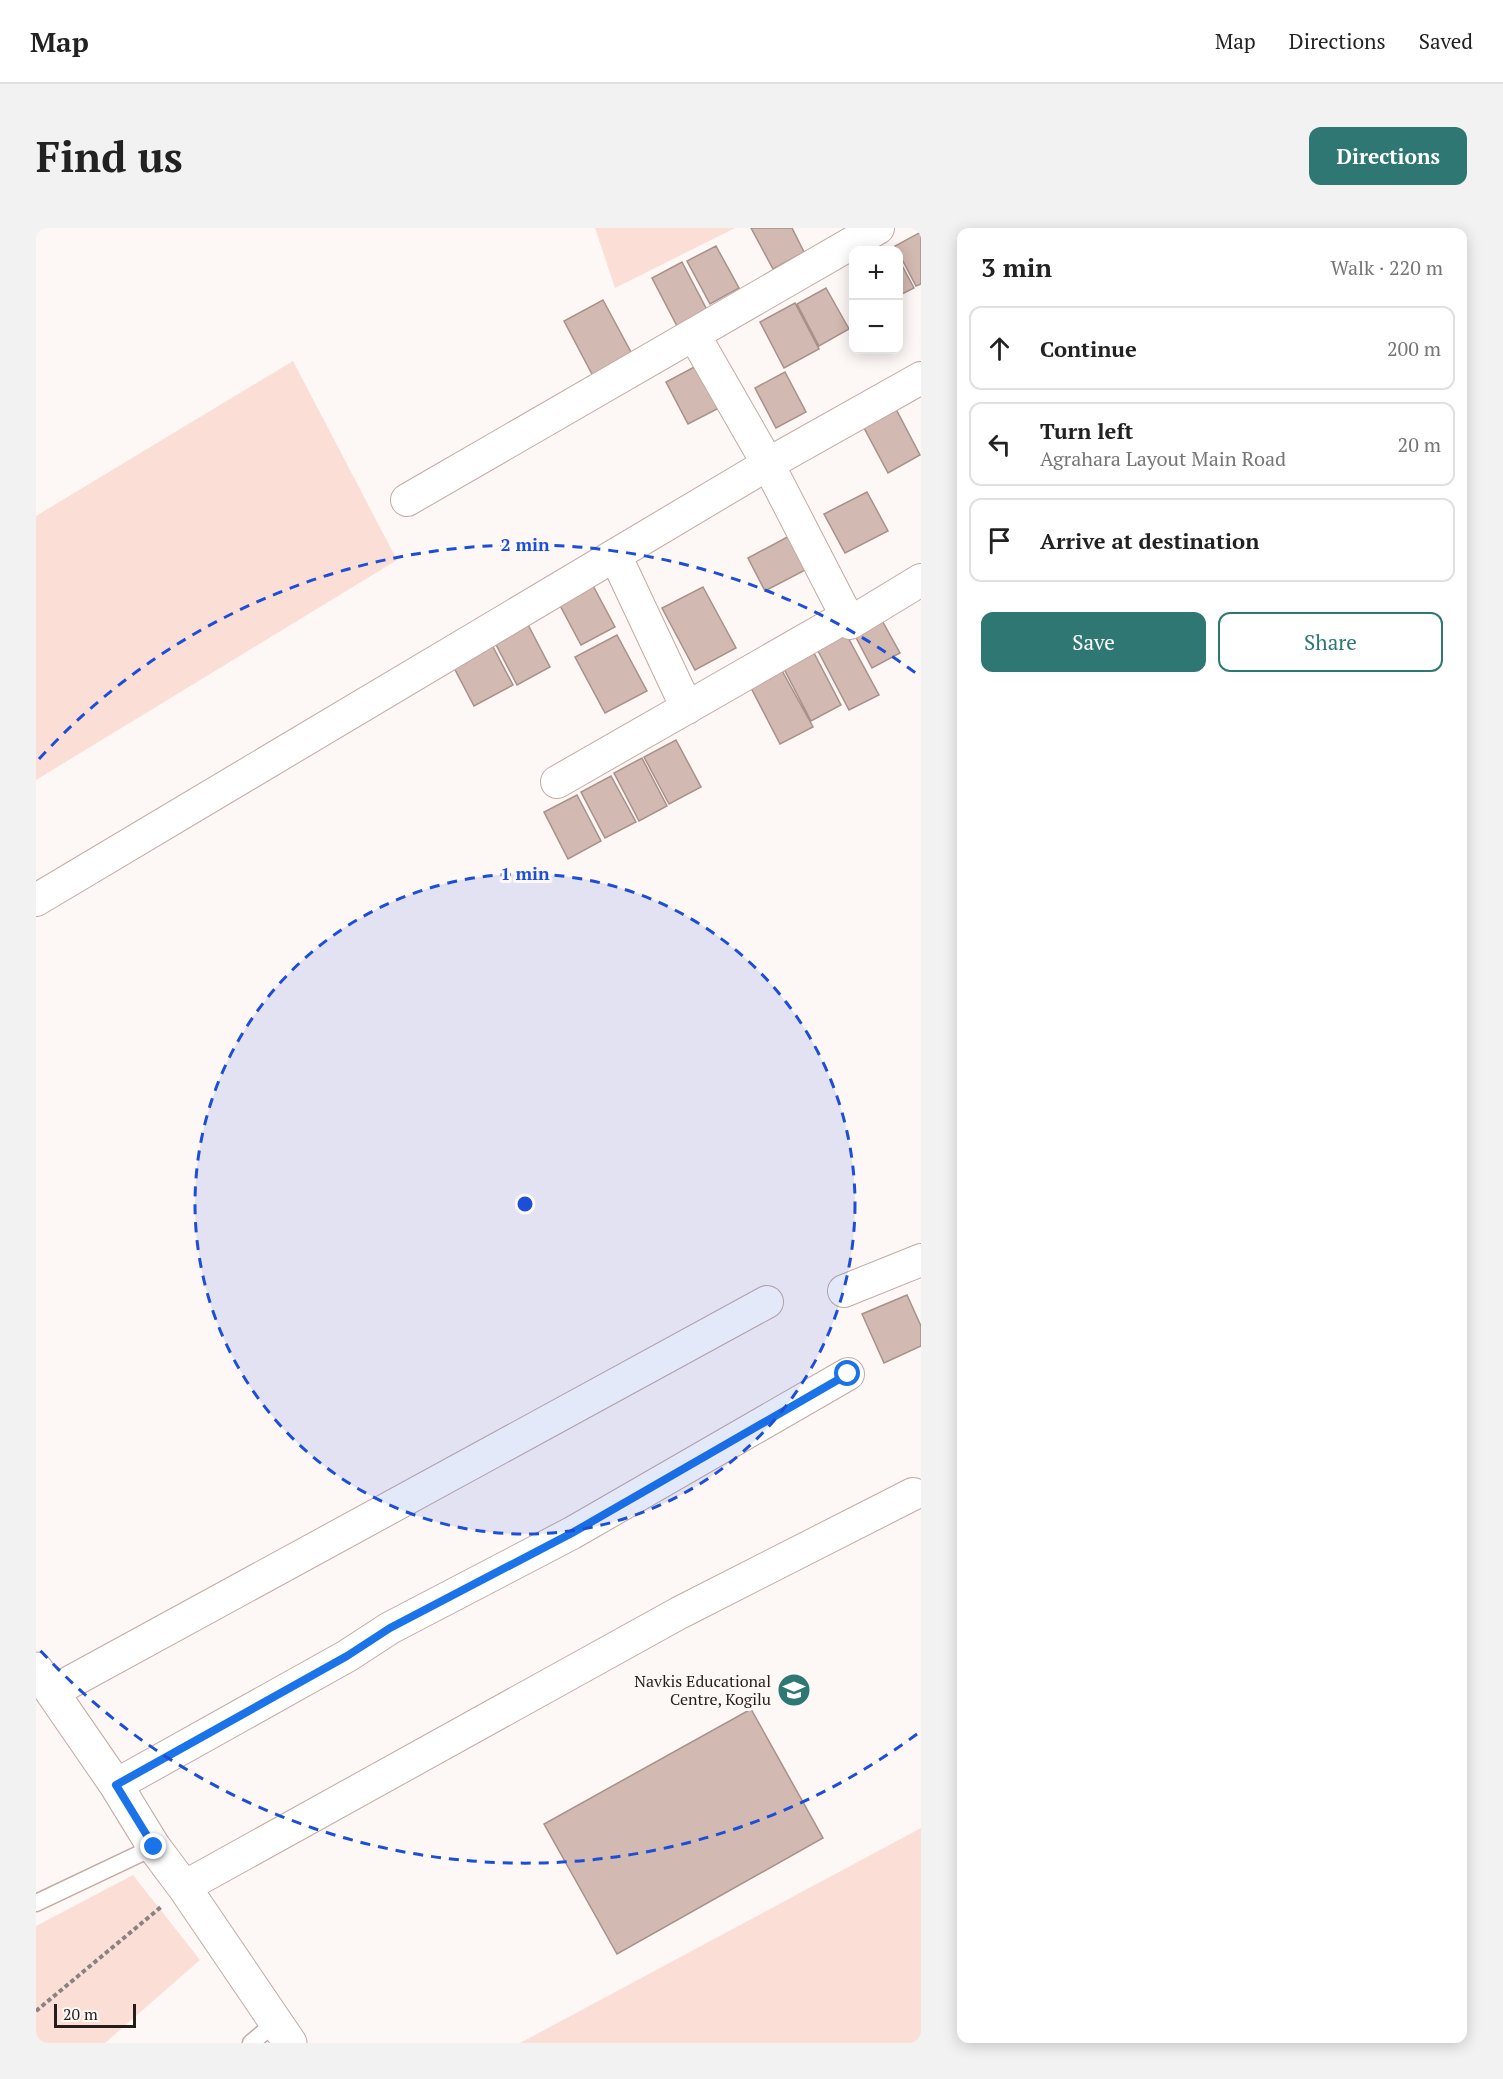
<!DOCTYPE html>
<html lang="en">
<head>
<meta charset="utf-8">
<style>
	:root { --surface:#fff; --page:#f2f2f2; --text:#222; --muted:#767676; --line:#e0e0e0; --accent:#2e7773 }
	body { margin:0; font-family:"PT Serif",serif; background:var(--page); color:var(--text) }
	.controls { position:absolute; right:18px; top:18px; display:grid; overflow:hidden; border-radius:12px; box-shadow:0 3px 15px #0003 }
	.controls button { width:54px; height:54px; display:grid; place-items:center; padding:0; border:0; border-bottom:2px solid var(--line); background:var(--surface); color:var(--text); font:30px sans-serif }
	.scale { position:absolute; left:18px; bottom:15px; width:82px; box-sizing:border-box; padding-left:6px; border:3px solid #261d1a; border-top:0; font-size:16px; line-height:21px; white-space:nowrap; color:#261d1a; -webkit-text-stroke:4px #fdf7f6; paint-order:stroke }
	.stop { position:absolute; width:18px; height:18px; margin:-14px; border:4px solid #1a73e8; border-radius:50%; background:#fff }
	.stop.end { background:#1a73e8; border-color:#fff; box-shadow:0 2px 6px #0008 }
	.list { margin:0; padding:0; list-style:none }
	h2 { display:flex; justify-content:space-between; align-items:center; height:78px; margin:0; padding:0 24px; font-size:26px }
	h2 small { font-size:20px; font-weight:400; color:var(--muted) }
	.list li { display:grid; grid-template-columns:39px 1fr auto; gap:18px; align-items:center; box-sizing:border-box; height:84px; margin:0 12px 12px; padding:0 12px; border:2px solid var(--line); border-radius:12px }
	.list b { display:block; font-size:22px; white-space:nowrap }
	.list p { margin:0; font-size:20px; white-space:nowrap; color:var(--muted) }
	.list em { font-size:20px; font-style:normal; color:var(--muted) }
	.actions { display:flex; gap:12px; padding:18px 24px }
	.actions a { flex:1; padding:14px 0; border:2px solid var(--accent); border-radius:12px; text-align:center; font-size:21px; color:var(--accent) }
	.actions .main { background:var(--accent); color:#fff }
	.icon { flex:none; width:33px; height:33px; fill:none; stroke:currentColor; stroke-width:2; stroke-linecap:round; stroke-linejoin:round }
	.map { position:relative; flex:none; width:885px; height:1815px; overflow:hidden; border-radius:12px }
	header { display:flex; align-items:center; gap:36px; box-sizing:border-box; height:84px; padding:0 30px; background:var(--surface); border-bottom:2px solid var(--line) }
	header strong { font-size:28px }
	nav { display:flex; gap:33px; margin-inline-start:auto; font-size:21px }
	.intro { display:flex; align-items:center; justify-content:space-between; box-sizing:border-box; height:144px; padding:0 36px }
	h1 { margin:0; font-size:42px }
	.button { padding:15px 27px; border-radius:12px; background:var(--accent); color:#fff; font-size:21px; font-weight:700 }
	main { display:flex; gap:36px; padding:0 36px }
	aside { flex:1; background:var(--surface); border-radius:12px; box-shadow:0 3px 15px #0003 }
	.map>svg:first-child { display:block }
</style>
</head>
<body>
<header>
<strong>Map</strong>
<nav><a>Map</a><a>Directions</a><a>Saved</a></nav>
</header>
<div class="intro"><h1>Find us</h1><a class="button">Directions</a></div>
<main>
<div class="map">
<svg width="885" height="1815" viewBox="0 0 885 1815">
	<rect width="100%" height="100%" fill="#fdf7f6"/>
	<path fill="#fbdfd6" d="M559 0H699L579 60Z
		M257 133 361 332 0 552V288Z
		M885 1600V1815H484Z
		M97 1647 164 1732 69 1815H0V1698Z"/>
	<path fill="#d2b9b1" stroke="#a99189" stroke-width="1.5" d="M715 0H756L768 24 737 41Z
		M885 4V56L880 58 859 18Z
		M680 18 703 60 674 76 651 33Z
		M862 30 878 60 862 68Z
		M646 34 671 82 641 98 616 50Z
		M790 60 813 101 783 118 761 76Z
		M567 72 596 126 557 148 528 93Z
		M759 75 783 121 748 140 724 94Z
		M662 137 685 179 652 196 630 154Z
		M749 144 770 184 740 200 719 160Z
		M860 181 884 227 852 245 827 198Z
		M831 264 852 303 809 325 788 286Z
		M757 306 775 339 729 363 712 330Z
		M554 352 579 399 545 417 520 370Z
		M667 359 700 420 659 442 626 380Z
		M843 387 864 425 836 440 816 402Z
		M489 391 514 439 481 457 456 409Z
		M809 404 843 467 813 482 780 419Z
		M581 407 611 463 569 485 539 429Z
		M454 413 477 457 438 478 415 434Z
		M778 425 805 477 775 493 748 441Z
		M744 439 777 499 744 516 713 456Z
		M640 512 665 559 633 576 608 529Z
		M606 530 631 578 603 593 578 545Z
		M575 548 600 594 569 610 545 564Z
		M541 567 565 613 532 631 508 584Z
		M871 1067 885 1098V1118L848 1135 826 1086Z
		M715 1481 787 1610 581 1726 508 1596Z"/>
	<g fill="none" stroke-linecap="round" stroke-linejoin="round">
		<g stroke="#c3aaa2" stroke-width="19">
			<path id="service" d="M0 1675 118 1619
				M215 1815 240 1794"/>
		</g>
		<g stroke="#c3aaa2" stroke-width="34">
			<path id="minor" d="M658 107 732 236 814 395 885 352
				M371 272 842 0
				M579 327 651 480
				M521 554 811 388
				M0 672 732 236 885 150
				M808 1063 885 1032
				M16 1464 731 1074
				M80 1557 311 1428 354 1400 536 1305 812 1146
				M148 1659 643 1385 877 1266"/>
		</g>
		<g stroke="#c3aaa2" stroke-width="35">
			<path id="tertiary" d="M0 1441 80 1557 118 1619 148 1659 254 1815"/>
		</g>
		<path stroke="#898280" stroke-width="4" stroke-dasharray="4.5 3" stroke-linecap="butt" d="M0 1783 125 1679"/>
		<use href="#service" stroke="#fff" stroke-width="16"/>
		<use href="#minor" stroke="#fff" stroke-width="32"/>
		<use href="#tertiary" stroke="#fff" stroke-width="33"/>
	</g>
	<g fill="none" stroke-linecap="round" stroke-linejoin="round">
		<path stroke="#1a73e8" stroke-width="8" d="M118 1619 80 1557 311 1428 354 1400 536 1305 812 1146"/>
	</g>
	<circle cx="489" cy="976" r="330" fill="#1d4ed8" fill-opacity=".12"/>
	<g fill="none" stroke="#1d4ed8" stroke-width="3" stroke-dasharray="10 8">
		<circle cx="489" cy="976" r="330"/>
		<path d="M881 1506A659 659 0 0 1 3 1421M3 531A659 659 0 0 1 881 446"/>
	</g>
	<defs>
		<g id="school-disc" transform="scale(1.725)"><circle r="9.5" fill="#2e7773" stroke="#fdf7f6"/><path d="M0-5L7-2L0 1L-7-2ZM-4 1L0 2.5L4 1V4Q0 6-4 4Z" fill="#fff"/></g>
	</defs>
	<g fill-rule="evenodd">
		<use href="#school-disc" x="758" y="1462"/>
	</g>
	<g text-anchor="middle" stroke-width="6" stroke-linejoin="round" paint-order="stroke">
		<g font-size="16" fill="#261d1a" stroke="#fdf7f6" text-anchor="end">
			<text x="735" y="1459">Navkis Educational<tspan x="735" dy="18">Centre, Kogilu</tspan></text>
		</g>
	</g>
	<circle cx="489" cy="976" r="9" fill="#1d4ed8" stroke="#fdf7f6" stroke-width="3"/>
	<g font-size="18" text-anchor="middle" font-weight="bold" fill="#1d4ed8" stroke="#fdf7f6" stroke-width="6" stroke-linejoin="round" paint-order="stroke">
		<text x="489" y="323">2 min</text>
		<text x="489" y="652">1 min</text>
	</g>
</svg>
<div class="controls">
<button>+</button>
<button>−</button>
</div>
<div class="scale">20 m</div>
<div class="stop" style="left:812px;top:1146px"></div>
<div class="stop end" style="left:118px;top:1619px"></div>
</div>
<aside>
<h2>3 min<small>Walk · 220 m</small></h2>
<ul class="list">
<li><svg class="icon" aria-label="ahead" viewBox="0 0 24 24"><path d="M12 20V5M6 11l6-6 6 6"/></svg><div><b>Continue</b></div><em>200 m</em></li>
<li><svg class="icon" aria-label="left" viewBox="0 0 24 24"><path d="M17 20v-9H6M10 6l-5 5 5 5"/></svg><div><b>Turn left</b><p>Agrahara Layout Main Road</p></div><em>20 m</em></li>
<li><svg class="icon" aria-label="arrive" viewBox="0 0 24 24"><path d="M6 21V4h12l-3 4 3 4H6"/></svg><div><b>Arrive at destination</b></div></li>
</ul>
<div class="actions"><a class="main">Save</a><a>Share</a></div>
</aside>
</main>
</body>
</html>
